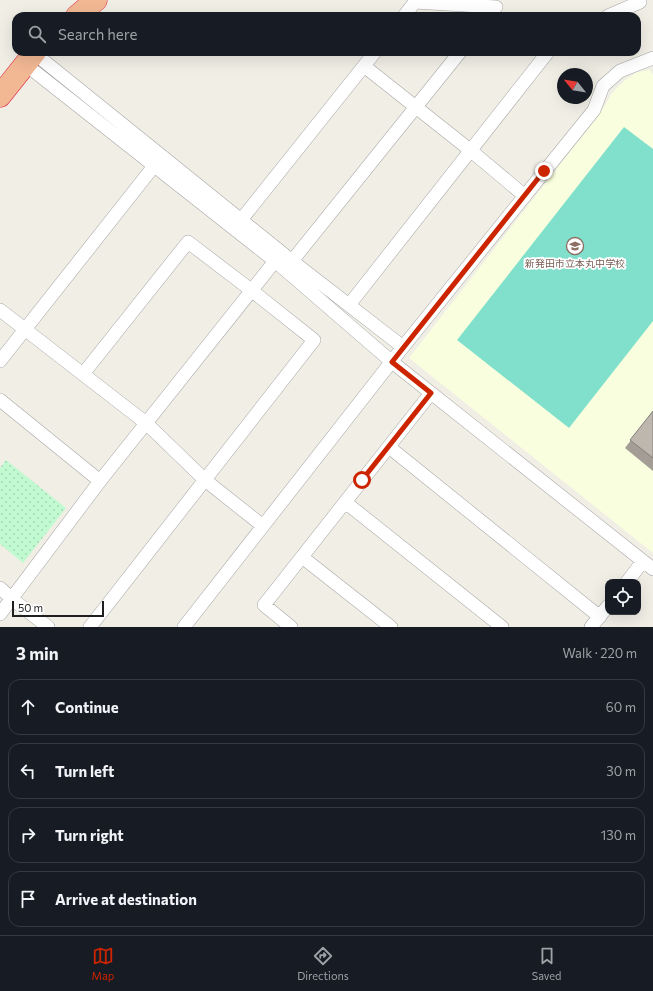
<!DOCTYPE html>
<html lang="en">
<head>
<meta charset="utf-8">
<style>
	:root { --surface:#171b24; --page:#20242c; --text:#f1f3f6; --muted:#9ea1a6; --line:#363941; --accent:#cd2400 }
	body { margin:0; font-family:Commissioner,"Noto Sans JP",sans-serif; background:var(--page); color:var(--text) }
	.controls { position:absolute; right:12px; bottom:12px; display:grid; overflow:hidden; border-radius:8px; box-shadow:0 4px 16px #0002 }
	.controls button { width:36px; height:36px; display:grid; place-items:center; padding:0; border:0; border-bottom:1px solid var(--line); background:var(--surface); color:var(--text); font:20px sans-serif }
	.compass { position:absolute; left:557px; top:68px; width:36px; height:36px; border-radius:50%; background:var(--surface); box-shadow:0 4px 16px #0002; rotate:300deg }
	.scale { position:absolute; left:12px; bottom:10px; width:92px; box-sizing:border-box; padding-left:4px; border:2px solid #1f1f1f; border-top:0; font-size:11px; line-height:14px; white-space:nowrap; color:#1f1f1f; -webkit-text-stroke:3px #fff; paint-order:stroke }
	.stop { position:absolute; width:12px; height:12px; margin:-9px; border:3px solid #cd2400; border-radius:50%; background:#fff }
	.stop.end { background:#cd2400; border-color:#fff; box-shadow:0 1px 4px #0008 }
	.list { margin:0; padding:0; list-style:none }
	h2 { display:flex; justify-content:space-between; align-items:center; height:52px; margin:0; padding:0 16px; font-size:17px }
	h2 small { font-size:13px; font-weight:400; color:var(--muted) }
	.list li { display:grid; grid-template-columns:26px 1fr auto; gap:12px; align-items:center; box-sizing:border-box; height:56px; margin:0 8px 8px; padding:0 8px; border:1px solid var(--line); border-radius:12px }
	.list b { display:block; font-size:15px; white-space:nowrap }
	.list em { font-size:13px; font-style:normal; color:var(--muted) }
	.icon { flex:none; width:22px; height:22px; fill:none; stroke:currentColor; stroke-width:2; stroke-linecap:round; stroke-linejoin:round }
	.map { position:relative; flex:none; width:653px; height:627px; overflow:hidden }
	.search { position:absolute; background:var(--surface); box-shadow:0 4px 16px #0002; left:12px; right:12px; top:12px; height:44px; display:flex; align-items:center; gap:10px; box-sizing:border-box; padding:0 14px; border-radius:12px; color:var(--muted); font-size:15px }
	.sheet { height:308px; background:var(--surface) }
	nav { display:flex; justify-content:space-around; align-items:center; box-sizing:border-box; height:56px; border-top:1px solid var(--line); background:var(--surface); font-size:11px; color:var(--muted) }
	nav a { display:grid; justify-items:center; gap:2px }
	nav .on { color:var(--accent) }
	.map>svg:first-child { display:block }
</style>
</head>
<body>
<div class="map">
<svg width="653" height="627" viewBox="0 0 653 627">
	<defs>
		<pattern id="park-dots" width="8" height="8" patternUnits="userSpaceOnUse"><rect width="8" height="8" fill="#c1fad0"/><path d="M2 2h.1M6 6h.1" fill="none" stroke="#a5d6b2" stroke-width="1.8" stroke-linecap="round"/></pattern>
	</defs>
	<rect width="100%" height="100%" fill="#f0eee5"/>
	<path fill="#f9ffde" d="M650 70 653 75V553L409 358 584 134 601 112 612 93 624 81 637 72Z"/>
	<path fill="url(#park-dots)" d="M6 460 66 508 23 563 0 544V468Z"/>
	<path fill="#81e0cc" d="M624 127 653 149V321L569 428 457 340Z"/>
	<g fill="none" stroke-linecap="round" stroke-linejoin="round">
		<g stroke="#a6a6a6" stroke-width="14">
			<path id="minor" d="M404 16 415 2 496 7
				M608 16 640 2 639 0
				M34 53 292 261 403 347
				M25 64 275 261 392 362 653 569
				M364 66 470 150 525 196
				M241 220 375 52
				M292 261 460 52
				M349 305 548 52
				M0 310 146 423 205 480 263 526
				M0 361 154 166
				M83 374 188 242 251 290 314 340 90 627
				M0 400 100 481
				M389 447 600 617
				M345 502 502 627
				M302 557 391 627
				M627 582 643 561
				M0 588 12 599 48 627
				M0 614 100 481 275 261
				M184 627 403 347 594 110 603 86 620 71 653 58
				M291 627 264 605 431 393
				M591 627 608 606"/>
		</g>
		<g stroke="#de2241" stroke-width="23">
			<path id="trunk" d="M77 16 96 0
				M0 96 35 52"/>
		</g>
		<use href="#minor" stroke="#fff" stroke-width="13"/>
		<use href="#trunk" stroke="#f2b894" stroke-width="22"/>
	</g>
	<path fill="#a39d96" d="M653 411V471L625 448Z"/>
	<path fill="#bdb7ae" stroke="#84807a" d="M653 411V458L630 440Z"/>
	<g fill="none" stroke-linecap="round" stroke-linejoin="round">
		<path stroke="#cd2400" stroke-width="5" d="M362 480 431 393 392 362 544 171"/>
	</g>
	<defs>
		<g id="school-ring" transform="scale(0.9)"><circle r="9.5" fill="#fff" stroke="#8d6e63" stroke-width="1.5"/><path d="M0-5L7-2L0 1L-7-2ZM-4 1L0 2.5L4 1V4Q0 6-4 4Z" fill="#8d6e63"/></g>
	</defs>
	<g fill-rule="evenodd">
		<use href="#school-ring" x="575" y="246"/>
	</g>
	<g text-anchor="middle" stroke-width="3.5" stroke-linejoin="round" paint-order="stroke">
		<g font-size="10" fill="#785e54" stroke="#fff">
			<text x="575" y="267">新発田市立本丸中学校</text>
		</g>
	</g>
</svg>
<div class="controls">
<button><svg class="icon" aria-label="locate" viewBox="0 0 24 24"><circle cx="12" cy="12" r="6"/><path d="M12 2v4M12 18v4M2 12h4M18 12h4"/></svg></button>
</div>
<svg class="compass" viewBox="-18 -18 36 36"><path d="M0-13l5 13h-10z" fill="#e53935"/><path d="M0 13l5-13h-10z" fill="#9ea1a6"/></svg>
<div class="scale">50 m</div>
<div class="stop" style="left:362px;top:480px"></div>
<div class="stop end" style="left:544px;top:171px"></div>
<div class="search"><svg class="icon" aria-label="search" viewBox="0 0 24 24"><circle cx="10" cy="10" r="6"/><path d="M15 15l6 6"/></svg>Search here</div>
</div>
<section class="sheet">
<h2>3 min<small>Walk · 220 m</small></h2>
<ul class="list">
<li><svg class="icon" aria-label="ahead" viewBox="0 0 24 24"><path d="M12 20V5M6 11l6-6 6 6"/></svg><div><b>Continue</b></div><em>60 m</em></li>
<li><svg class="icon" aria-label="left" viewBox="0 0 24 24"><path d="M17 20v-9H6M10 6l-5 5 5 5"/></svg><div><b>Turn left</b></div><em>30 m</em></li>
<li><svg class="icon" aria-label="right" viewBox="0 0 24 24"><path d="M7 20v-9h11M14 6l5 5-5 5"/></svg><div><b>Turn right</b></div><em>130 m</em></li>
<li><svg class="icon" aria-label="arrive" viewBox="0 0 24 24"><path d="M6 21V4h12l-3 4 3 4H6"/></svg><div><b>Arrive at destination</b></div></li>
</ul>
</section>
<nav>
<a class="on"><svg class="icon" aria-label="map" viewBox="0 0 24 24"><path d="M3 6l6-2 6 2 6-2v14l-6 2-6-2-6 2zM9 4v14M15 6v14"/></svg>Map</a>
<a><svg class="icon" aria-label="directions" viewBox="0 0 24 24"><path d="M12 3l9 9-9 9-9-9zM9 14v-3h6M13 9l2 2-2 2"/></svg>Directions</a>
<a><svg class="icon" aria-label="saved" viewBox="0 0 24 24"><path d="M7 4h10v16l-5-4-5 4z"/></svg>Saved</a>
</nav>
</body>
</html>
